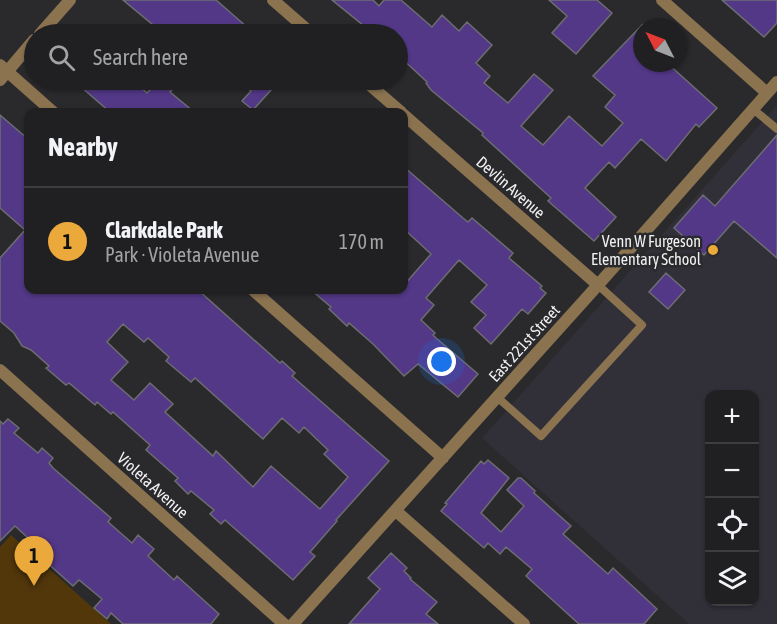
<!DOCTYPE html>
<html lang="en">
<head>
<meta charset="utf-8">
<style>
	:root { --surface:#202022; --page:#28282a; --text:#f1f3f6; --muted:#a2a3a5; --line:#3d3e40; --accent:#eca93b }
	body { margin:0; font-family:"Asap Condensed",sans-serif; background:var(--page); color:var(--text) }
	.controls { position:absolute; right:18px; bottom:18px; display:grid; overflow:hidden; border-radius:12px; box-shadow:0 2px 4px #0004 }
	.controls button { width:54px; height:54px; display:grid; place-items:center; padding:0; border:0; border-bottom:2px solid var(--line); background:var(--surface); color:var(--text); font:30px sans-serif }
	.compass { position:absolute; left:633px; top:18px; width:54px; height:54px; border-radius:50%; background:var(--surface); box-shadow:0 2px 4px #0004; rotate:312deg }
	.you { position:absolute; left:442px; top:362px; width:21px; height:21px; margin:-15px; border:4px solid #fff; border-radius:50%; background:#1a73e8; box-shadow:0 0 0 9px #1a73e833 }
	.badge { display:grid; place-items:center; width:39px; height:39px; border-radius:50%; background:var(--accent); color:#111; font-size:20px; font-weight:700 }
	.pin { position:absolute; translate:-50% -50px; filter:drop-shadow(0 2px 3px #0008) }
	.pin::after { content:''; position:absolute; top:32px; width:21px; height:18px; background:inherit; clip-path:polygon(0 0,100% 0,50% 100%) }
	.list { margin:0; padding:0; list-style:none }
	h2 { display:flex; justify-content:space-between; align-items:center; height:78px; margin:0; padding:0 24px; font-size:26px }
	h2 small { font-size:20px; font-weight:400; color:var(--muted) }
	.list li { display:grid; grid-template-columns:39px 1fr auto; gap:18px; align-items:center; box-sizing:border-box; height:108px; padding:0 24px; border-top:2px solid var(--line) }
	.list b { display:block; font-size:22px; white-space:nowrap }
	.list p { margin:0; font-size:20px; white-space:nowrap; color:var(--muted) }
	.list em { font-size:20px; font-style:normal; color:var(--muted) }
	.icon { flex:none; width:33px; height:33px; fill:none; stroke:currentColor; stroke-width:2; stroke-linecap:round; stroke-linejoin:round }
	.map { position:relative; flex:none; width:777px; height:624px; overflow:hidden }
	.search { position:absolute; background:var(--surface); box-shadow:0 2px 4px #0004; left:24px; top:24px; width:384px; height:66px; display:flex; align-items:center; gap:15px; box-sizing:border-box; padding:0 21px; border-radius:33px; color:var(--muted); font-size:22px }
	.panel { position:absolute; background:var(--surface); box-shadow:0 2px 4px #0004; left:24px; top:108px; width:384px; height:186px; border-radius:12px }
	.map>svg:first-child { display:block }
</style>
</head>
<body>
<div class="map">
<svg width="777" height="624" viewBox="0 0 777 624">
	<rect width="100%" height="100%" fill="#2a2a2d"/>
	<path fill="#312f38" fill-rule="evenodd" d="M777 105V624H689L482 438ZM710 394H754V602H710Z"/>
	<path fill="#52370b" d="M11 535 111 624H0V547Z"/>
	<path fill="#533888" stroke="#6d6d71" stroke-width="1.5" fill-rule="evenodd" d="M123 0H216L255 34H164Z
		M332 0H373L379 6 384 0H401L432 27 442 15 459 31 467 22 492 45 476 63 490 76 484 83 508 103 534 74 553 90 521 126 543 145 569 116 602 146 623 123 605 107 615 95 593 76 642 25V63H667L717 108 699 127 696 124 666 161 641 139 615 168 609 162 585 188 616 217 594 241 548 201 551 198 482 135 483 133 431 90 426 83 427 82 398 55V34H370L363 28 364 26Z
		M549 0H597L612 13 576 54 552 33 567 16Z
		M722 0H777V23L764 37Z
		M73 80H132L147 93 159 80H181L170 92 194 112H110Z
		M237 80H280L253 110 242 101 251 91Z
		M0 115 28 139V290H198L280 363 282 361 295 373 292 376 389 461 336 520 337 521 310 552 315 556 293 580 225 520 221 524 210 514 214 510 191 491 188 494 175 481 178 478 146 450 150 445 113 412 111 414 97 402 95 405 69 383 66 385 46 368 49 366 31 350 22 346 14 333 0 321V258L25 230 0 208ZM123 324 144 342 148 338 169 357 166 361 191 382 195 378 263 439 282 418 299 433 304 427 328 450 324 454 348 477 320 509 271 466 253 487 216 451 213 456 165 412 173 404 150 383 134 400 111 380 128 362 107 342Z
		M777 135V258L734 221 704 255 674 228 703 195 715 206Z
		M404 167 463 218 468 222 472 218 513 253 509 258 542 286 540 288 546 293 528 314 522 309 491 344 474 328 486 315 471 302 487 285 459 260 426 298 434 305 421 320 435 333 433 335 436 338 478 374 458 397 418 364 404 376 373 344 349 323 347 326 329 309 331 307 311 290H404V285L431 254 404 229Z
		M666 273 685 290 668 309 649 292Z
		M8 419 19 428 14 433 38 453 42 448 53 458 49 463 53 468 111 518 108 522 132 543 138 535 154 549 148 556 174 580 177 576 219 614 211 624H123L111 613 107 619 94 608 102 599 79 580 73 586 35 552 39 548 15 526 0 541V421L3 424Z
		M488 460 509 478 481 513 501 532 524 506 507 490 518 478H521L535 491 534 493 571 526 563 534 608 574 613 568 657 609 644 624H579L526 576 532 569 506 547 500 554 488 543 484 548 441 511 447 504 445 503 481 461 484 464Z
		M391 553 407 568 404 571 411 578 410 579 437 602 426 614 438 624H349L380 589 368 578Z"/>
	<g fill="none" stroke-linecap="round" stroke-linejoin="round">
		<path stroke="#8b7350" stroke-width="8" d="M753 109 777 129
			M497 397 541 436 642 325 598 285"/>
		<path stroke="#8b7350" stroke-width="12" d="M273 0 312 34
			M662 0 767 93
			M0 65 53 112
			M364 80 401 112
			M404 115 598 285
			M253 290 443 458
			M0 370 284 624
			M396 511 524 624
			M293 624 598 285 777 82"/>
		<path stroke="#8b7350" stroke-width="12" d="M40 34 70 0
			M0 80 34 40"/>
	</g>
	<circle fill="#eca93b" stroke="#2a2a2d" stroke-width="2" cx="713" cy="250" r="6"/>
	<g text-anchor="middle" stroke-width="5" stroke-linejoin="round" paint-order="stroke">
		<g font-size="16" fill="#f1f1f3" stroke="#2a2a2d">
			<text transform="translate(511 187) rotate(41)" y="6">Devlin Avenue</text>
			<text transform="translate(524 343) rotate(-48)" y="6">East 221st Street</text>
			<text transform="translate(153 485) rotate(42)" y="6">Violeta Avenue</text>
		</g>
		<g font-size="16" fill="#f1f1f3" stroke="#2a2a2d" text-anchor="end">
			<text x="701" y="247">Venn W Furgeson<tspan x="701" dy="18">Elementary School</tspan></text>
		</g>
	</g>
</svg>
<div class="controls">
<button>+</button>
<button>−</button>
<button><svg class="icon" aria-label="locate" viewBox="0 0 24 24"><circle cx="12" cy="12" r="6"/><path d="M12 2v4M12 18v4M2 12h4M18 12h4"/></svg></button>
<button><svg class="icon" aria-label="layers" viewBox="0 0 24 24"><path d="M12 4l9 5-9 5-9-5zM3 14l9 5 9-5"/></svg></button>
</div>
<svg class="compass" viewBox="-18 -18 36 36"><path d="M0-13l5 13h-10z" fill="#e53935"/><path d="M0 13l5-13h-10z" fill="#a2a3a5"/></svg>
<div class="you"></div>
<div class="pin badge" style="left:34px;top:586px">1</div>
<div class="search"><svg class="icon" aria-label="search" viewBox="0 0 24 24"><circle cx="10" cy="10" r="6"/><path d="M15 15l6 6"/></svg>Search here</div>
<section class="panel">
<h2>Nearby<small></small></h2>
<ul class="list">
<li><span class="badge">1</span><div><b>Clarkdale Park</b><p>Park · Violeta Avenue</p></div><em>170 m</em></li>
</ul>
</section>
</div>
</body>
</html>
